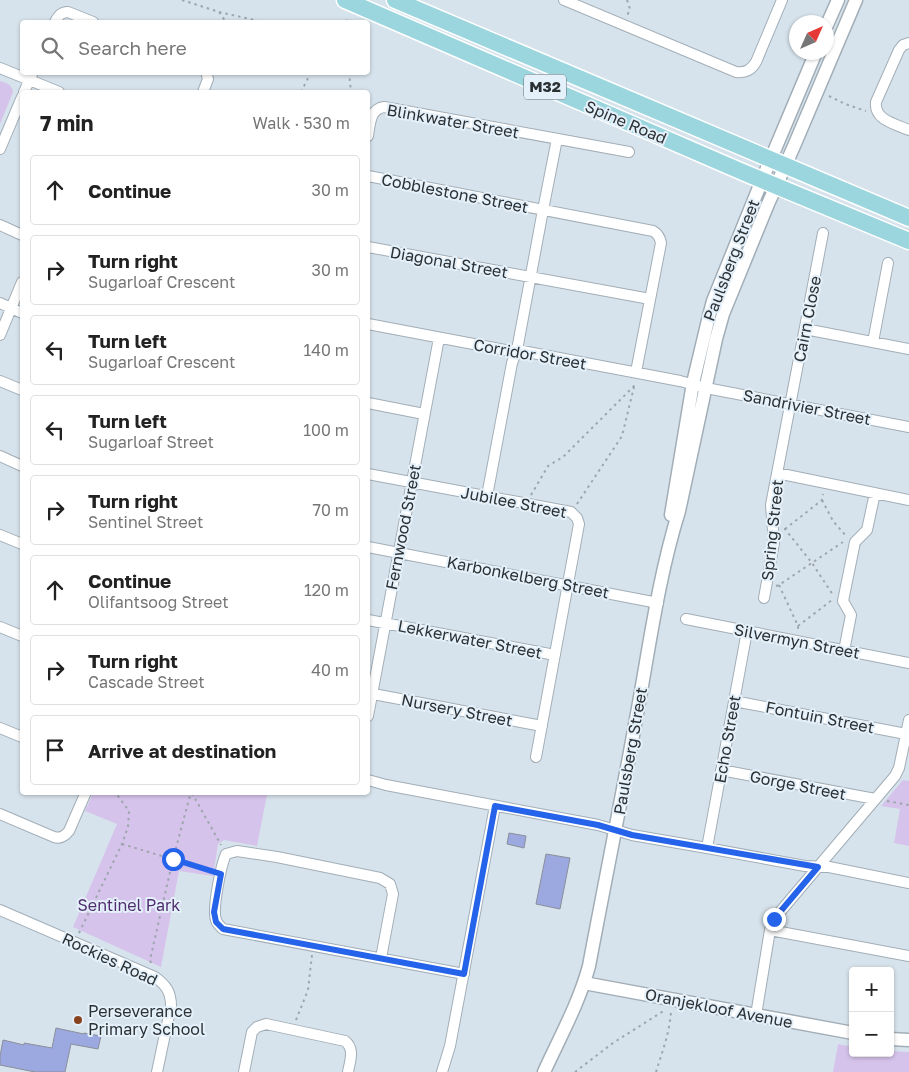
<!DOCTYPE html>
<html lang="en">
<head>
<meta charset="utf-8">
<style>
	:root { --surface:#fff; --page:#f2f2f2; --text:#222; --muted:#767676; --line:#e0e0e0 }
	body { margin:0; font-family:"Golos Text",sans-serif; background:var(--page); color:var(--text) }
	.controls { position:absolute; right:15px; bottom:15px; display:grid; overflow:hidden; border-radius:5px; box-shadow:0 1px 4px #0004 }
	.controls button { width:45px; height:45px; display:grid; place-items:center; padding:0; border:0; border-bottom:1px solid var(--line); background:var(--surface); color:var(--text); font:25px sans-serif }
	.compass { position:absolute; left:789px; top:15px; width:45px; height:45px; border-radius:50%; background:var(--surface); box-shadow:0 1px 4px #0004; rotate:45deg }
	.stop { position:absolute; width:15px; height:15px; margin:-11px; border:4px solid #2563eb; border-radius:50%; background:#fff }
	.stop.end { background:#2563eb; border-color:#fff; box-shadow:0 1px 5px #0008 }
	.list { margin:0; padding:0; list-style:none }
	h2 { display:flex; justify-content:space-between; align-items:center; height:65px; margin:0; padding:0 20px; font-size:21px }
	h2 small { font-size:16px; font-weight:400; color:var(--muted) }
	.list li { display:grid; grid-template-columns:32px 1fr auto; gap:15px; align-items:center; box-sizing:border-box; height:70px; margin:0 10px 10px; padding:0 10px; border:1px solid var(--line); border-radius:5px }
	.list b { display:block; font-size:19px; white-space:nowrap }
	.list p { margin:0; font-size:16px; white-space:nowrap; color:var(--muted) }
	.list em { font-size:16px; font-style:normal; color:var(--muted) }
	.icon { flex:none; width:28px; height:28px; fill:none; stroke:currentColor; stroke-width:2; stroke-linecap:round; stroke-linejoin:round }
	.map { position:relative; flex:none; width:909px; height:1072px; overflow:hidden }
	.search { position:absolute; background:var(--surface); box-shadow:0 1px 4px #0004; left:20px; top:20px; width:350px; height:55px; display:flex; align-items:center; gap:12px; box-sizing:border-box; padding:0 18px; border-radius:5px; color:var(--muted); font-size:19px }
	.panel { position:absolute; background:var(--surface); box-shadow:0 1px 4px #0004; left:20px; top:90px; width:350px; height:705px; border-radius:5px }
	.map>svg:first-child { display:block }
</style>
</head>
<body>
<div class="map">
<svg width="909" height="1072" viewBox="0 0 909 1072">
	<rect width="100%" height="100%" fill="#d7e3ec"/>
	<path fill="#d6c3eb" d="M0 81C6 83 12 84 13 92L0 124Z
		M903 780 909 781V846L894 843 900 809 881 806Z
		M253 792 267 795 257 846 224 840 218 844 213 876 179 871 161 967 73 927 117 824 85 811 93 793Z
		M838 1044 853 1047V1053H890V1051L909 1052V1072H833Z"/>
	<path fill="#9ca9e1" stroke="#8b8e9a" d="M509 833 526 836 524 848 507 844Z
		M546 854 570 858 560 909 536 904Z
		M56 1028 84 1034V1033L101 1036 98 1049 71 1044 65 1072H35L0 1065V1056L3 1040 24 1045V1043L52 1048Z"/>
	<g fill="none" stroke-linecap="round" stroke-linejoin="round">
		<g stroke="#a2aeb7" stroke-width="12">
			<path id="minor" d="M564 0 736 72C746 73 751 70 756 62L782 0
				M55 22C58 16 61 12 68 12L93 22
				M909 43 903 45 899 50 876 102C874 120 895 124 909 130
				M0 68 59 92
				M24 92 33 72
				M203 92 208 79 206 72
				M368 136C370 124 370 109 384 107L629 152
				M0 149 22 97
				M368 176 653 231C658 234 660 237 661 243L636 372
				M0 225 22 235
				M368 247 650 299
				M0 303 22 313
				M368 324 505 350H517L680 381 706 388 909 427
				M805 329 909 349
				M0 335 22 282
				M873 342 888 263
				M0 381 22 390
				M368 403 424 414
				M0 456 22 466
				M777 473 909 500
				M368 474 571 512 577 518 579 524 536 757
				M487 496 512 363 517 350 543 210 557 139
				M0 535 22 544
				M368 547 658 603
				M764 598 774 543 771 505 823 233
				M686 619 909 663
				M368 620 555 655
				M0 627 22 636
				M844 651 851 615 843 601 855 542 867 530 875 493
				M368 693 542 726
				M734 701 906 734
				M368 716 439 338
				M0 728 22 737
				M721 770 875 799
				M368 780 386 785 598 825 632 835 707 848 805 866 829 867 909 883
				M0 814 54 837C60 839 65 836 69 831L86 792
				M707 848 747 631
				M0 910 155 977C166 985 171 992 171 1006L157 1072
				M770 930 909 956
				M381 958 393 894 390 884 380 878 277 857 237 851 226 854C221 865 212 909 216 920 217 924 220 926 223 929L464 974
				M756 1015 770 930 774 919 895 776 899 768 909 720
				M244 1072 252 1032 257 1027 266 1024 345 1041C355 1049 350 1061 348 1072
				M442 1072 450 1046 495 806"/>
		</g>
		<g stroke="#a2aeb7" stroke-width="15">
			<path id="tertiary" d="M826 27 838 0
				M671 515 693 383 709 316 713 301 762 180 816 52
				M584 983 853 1033
				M890 1039 909 1040
				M544 1072C560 1037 579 1003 589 966 606 876 624 787 640 697 651 635 660 572 679 511L716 339 723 314 768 204 794 146 856 0"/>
		</g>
		<g stroke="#fff" stroke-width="19">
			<path id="primary" d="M345 0 745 173 909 241
				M395 0 909 218"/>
		</g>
		<path stroke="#9da6ad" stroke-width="2" stroke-dasharray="2.5 4" stroke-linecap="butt" d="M182 0 219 12 226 22
			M627 0 630 9 627 16
			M219 12 263 22
			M346 22 348 17
			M349 72 351 92
			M301 92 311 72
			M829 96 845 104 866 111
			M531 495 548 466 563 457 634 386 635 382
			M822 500 833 521 847 537
			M577 504 622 436 634 387
			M784 529H785L812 563 833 595
			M785 529 822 500 823 494
			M779 585 798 626V631
			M776 586 779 585 843 542
			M798 626 832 600
			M192 793 221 845
			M887 801 909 805
			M122 844 211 871
			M79 933 122 844 128 827 129 811 115 792
			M151 963 150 960 173 859 191 792
			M296 1020 308 990 312 955
			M575 1072 613 1043 665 1010
			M656 1072C662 1052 670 1032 671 1011"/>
		<use href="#minor" stroke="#fff" stroke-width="10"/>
		<use href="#tertiary" stroke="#fff" stroke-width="12"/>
		<use href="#primary" stroke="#9bd6df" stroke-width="16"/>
	</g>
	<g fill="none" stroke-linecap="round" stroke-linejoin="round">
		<path stroke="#2563eb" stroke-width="6" d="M173 859 221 874 214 912 216 922 223 929 464 974 495 806 598 825 632 835 818 867 774 919"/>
	</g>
	<circle fill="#89421f" stroke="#e4f0fa" stroke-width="2" cx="78" cy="1020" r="5"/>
	<g text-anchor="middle" stroke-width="4" stroke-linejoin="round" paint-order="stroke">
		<rect fill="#e4f0fa" stroke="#626a6f" stroke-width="1" x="524" y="74.5" width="42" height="25" rx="4"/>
		<g font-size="15" font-weight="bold" fill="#2b3033">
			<text x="545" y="92">M32</text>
		</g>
		<g font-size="16" fill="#2b3033" stroke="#e4f0fa">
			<text transform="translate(453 121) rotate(10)" y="6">Blinkwater Street</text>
			<text transform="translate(626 122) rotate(23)" y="6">Spine Road</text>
			<text transform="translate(455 193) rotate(11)" y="6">Cobblestone Street</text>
			<text transform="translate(731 260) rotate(-69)" y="6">Paulsberg Street</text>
			<text transform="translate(449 262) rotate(10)" y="6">Diagonal Street</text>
			<text transform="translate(807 319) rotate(-79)" y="6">Cairn Close</text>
			<text transform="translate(530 354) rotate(10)" y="6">Corridor Street</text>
			<text transform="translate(807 407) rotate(11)" y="6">Sandrivier Street</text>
			<text transform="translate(514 502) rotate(11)" y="6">Jubilee Street</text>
			<text transform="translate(403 527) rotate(-79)" y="6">Fernwood Street</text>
			<text transform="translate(772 530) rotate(-84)" y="6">Spring Street</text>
			<text transform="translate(528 577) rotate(11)" y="6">Karbonkelberg Street</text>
			<text transform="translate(470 639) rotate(11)" y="6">Lekkerwater Street</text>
			<text transform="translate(797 641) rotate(11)" y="6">Silvermyn Street</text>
			<text transform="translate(457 710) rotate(11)" y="6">Nursery Street</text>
			<text transform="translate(820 717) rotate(11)" y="6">Fontuin Street</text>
			<text transform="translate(727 739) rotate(-80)" y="6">Echo Street</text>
			<text transform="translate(630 751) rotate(-80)" y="6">Paulsberg Street</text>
			<text transform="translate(798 785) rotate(11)" y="6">Gorge Street</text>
			<text transform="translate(110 959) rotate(25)" y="6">Rockies Road</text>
			<text transform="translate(719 1008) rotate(11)" y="6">Oranjekloof Avenue</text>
		</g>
		<g font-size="16" fill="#502d6f" stroke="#e4f0fa">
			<text x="129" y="911">Sentinel Park</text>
		</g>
		<g font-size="16" fill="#2b3033" stroke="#e4f0fa" text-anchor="start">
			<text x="88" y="1017">Perseverance<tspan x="88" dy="18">Primary School</tspan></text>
		</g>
	</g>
</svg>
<div class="controls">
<button>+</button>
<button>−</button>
</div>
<svg class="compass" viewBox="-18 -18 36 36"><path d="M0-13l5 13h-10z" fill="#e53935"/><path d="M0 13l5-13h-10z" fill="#767676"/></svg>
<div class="stop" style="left:173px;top:859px"></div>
<div class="stop end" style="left:774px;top:919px"></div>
<div class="search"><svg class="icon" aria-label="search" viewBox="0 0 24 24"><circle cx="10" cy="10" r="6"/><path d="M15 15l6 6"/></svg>Search here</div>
<section class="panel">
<h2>7 min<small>Walk · 530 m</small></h2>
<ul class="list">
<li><svg class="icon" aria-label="ahead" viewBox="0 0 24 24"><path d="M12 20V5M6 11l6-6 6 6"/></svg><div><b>Continue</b></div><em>30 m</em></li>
<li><svg class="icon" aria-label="right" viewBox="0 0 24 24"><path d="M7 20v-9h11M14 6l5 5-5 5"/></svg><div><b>Turn right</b><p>Sugarloaf Crescent</p></div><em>30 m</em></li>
<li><svg class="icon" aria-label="left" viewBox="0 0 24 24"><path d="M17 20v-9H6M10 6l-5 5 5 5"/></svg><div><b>Turn left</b><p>Sugarloaf Crescent</p></div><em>140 m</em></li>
<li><svg class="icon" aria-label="left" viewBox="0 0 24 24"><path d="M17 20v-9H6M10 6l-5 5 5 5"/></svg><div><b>Turn left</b><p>Sugarloaf Street</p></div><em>100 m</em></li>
<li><svg class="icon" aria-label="right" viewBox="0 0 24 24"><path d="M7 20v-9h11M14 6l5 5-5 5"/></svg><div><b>Turn right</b><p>Sentinel Street</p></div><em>70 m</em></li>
<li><svg class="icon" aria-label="ahead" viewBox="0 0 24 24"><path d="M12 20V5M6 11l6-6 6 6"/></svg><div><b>Continue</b><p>Olifantsoog Street</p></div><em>120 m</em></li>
<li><svg class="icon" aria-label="right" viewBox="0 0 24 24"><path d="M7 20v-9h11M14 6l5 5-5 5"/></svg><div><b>Turn right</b><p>Cascade Street</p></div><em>40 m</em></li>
<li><svg class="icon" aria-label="arrive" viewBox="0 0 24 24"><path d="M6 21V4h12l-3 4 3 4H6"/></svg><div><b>Arrive at destination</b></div></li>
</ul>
</section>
</div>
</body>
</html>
